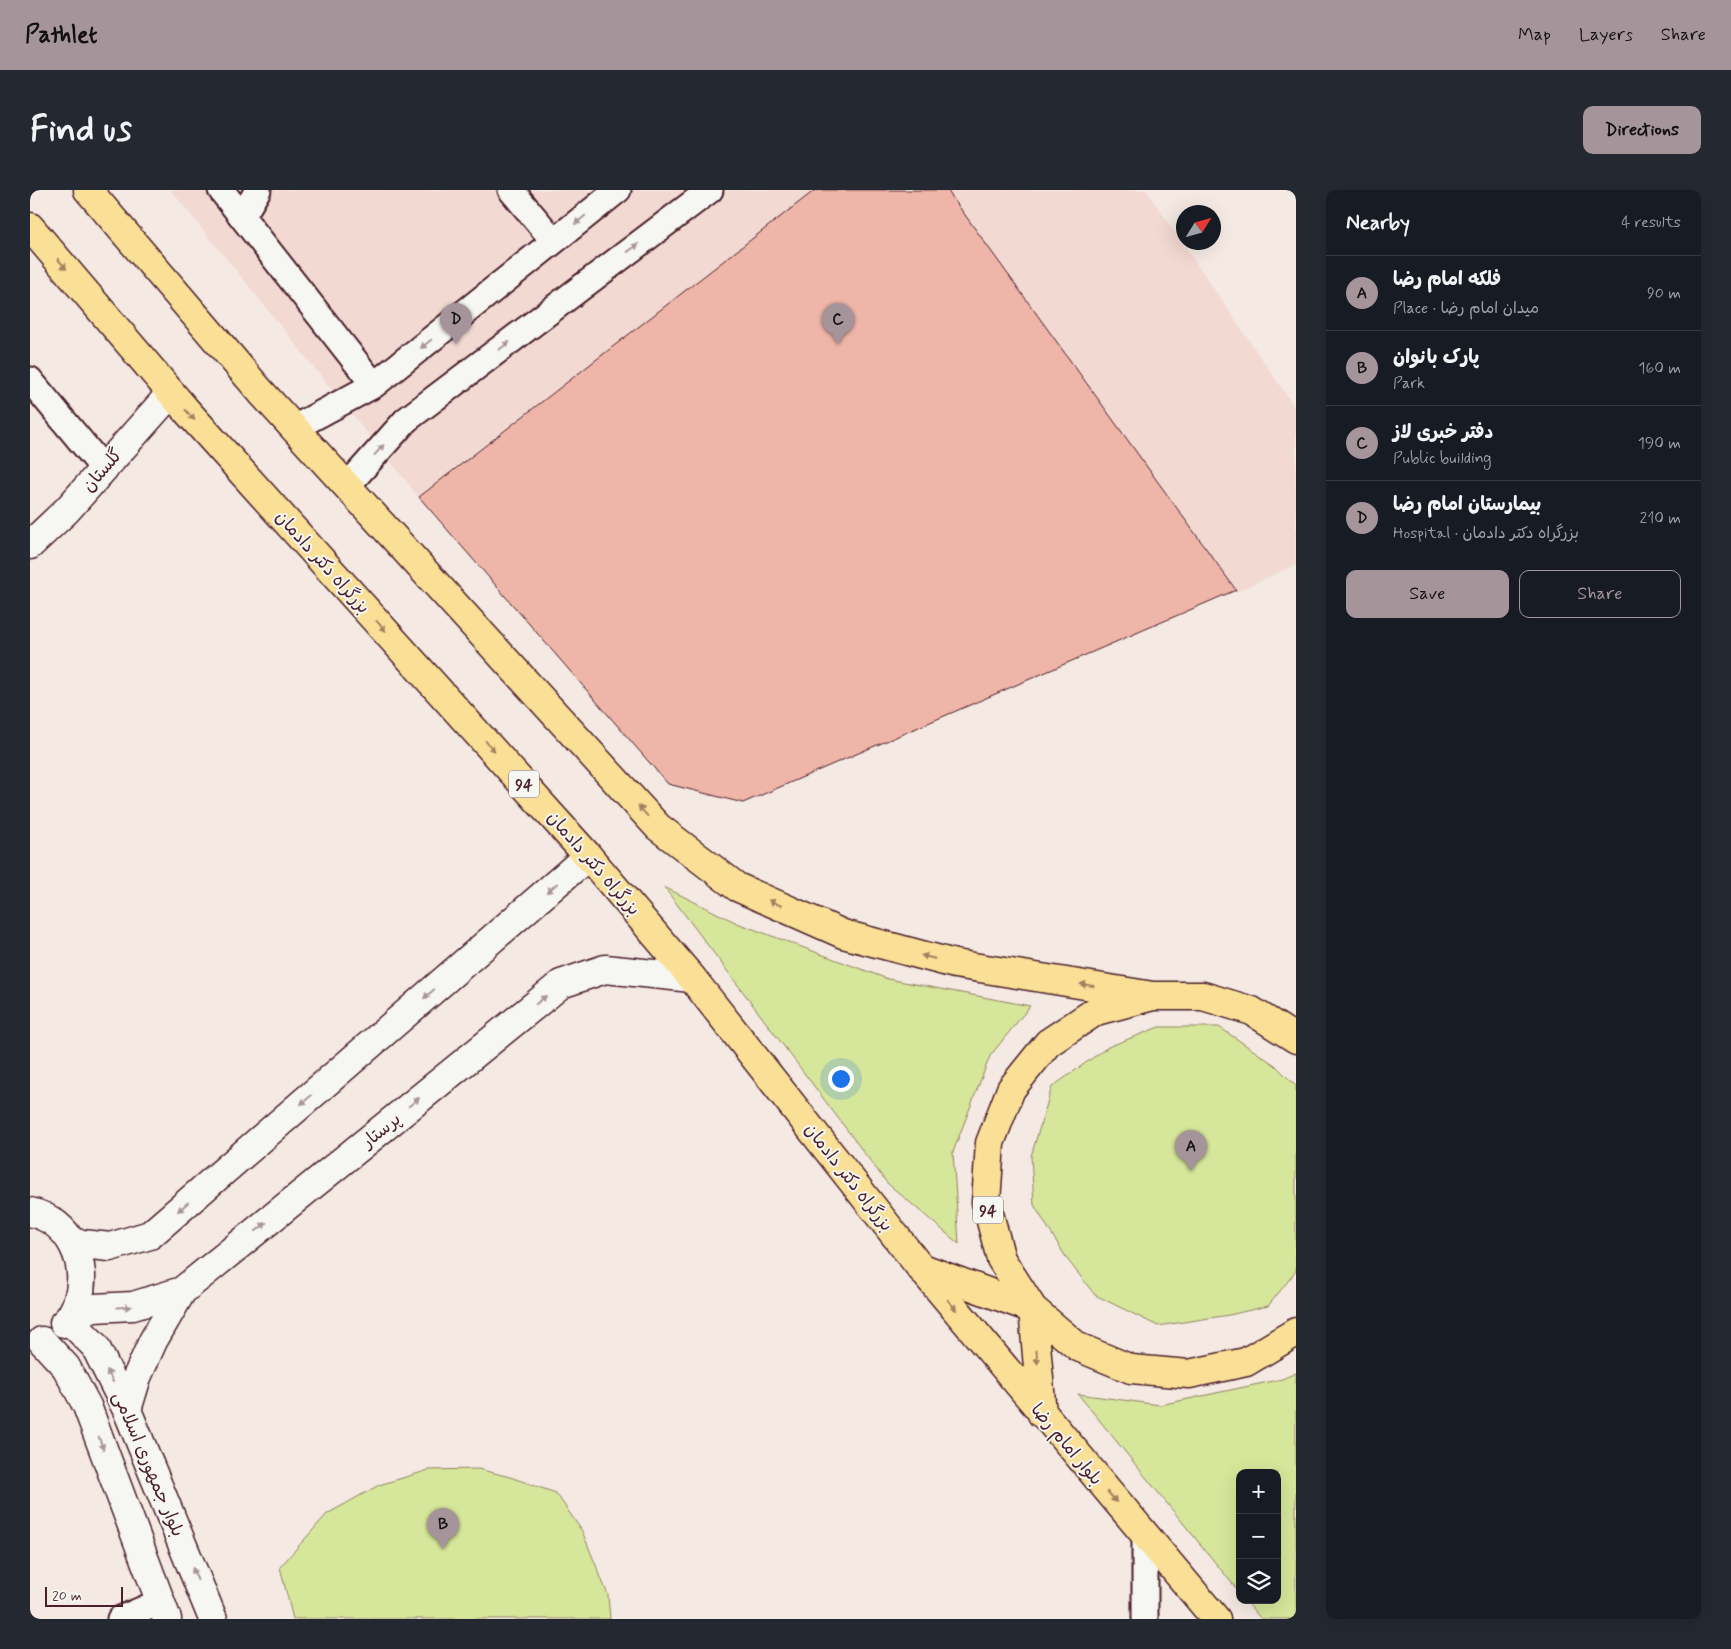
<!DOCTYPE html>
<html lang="en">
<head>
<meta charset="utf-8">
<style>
	:root { --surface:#171b24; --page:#242831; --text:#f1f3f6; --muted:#9ea1a6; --line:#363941; --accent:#a6949b }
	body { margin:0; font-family:Mynerve,"Playpen Sans Arabic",sans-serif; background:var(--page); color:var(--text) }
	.controls { position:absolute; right:15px; bottom:15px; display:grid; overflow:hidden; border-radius:10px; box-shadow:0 5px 20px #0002 }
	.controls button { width:45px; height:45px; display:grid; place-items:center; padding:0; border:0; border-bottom:1px solid var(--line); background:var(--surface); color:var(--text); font:25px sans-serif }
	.compass { position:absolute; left:1146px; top:15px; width:45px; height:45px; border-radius:50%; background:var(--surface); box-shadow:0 5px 20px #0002; rotate:53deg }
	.scale { position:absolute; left:15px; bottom:12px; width:78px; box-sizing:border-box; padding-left:5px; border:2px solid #4a1f2b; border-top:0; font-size:14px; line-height:18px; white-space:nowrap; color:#4a1f2b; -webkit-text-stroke:4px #f6f6f2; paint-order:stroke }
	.you { position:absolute; left:810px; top:888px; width:18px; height:18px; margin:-12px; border:4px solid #fff; border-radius:50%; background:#1a73e8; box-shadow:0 0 0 8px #1a73e833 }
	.badge { display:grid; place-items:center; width:32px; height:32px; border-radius:50%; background:var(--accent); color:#111; font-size:16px; font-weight:700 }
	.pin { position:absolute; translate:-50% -41px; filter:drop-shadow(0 1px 2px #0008) }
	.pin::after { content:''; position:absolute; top:26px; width:18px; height:15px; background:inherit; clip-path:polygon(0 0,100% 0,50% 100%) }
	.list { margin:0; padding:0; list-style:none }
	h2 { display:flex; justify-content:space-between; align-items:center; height:65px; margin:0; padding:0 20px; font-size:21px }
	h2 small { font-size:16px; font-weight:400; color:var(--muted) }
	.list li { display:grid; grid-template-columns:32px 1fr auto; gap:15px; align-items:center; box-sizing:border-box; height:75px; padding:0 20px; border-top:1px solid var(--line) }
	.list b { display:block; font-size:19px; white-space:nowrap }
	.list p { margin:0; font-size:16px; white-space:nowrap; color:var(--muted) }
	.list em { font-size:16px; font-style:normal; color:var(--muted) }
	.actions { display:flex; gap:10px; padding:15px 20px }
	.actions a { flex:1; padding:11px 0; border:1px solid var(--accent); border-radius:10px; text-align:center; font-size:18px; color:var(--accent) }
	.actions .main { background:var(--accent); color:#111 }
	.icon { flex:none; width:28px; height:28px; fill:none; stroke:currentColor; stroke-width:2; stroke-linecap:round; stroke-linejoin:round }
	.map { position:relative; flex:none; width:1266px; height:1429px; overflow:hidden; border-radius:10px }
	header { display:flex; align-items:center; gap:30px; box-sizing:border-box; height:70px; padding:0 25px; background:var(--accent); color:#111 }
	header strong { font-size:24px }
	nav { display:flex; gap:28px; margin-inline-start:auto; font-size:18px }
	.intro { display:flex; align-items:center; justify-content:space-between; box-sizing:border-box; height:120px; padding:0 30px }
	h1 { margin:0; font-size:35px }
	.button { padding:12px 22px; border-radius:10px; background:var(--accent); color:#111; font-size:18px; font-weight:700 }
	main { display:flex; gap:30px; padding:0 30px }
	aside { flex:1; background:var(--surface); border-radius:10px; box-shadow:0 5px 20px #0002 }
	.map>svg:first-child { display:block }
</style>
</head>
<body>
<header>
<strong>Pathlet</strong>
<nav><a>Map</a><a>Layers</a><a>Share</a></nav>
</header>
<div class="intro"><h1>Find us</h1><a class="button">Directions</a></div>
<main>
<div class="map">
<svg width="1266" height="1429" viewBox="0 0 1266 1429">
	<rect width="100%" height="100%" fill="#f4e9e3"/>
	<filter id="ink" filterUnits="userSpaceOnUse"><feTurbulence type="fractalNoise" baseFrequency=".02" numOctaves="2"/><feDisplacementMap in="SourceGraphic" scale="10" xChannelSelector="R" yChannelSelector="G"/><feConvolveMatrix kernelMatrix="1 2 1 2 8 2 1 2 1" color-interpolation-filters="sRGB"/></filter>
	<g filter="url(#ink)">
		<path fill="#f2d9d1" d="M141 0H785L389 307Z
			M917 0H1116L1266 219V375L1207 401Z"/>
		<path fill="#d6e69a" stroke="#908262" d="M634 697 707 733 858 789 1000 816 960 866 923 962 929 1054 857 993Z
			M1129 837H1189L1245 875 1266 896V1081L1238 1116 1199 1125 1128 1136 1065 1105 1037 1069 1004 1015 1001 966 1022 897 1078 857Z
			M1266 1183V1429H1231L1215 1410H1247V1283H1210V1403L1048 1204 1130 1215 1252 1189Z
			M448 1279 480 1287 526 1303 552 1341 578 1405 580 1429H263L250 1377 297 1324 349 1295 399 1280Z"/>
		<path fill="#eeb5a8" stroke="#4a1f2b" d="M785 0H917L1206 400 713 613 638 594 389 307Z"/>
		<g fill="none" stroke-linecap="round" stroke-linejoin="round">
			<g stroke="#4a1f2b" stroke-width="29">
				<path id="street" d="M191 0 344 195
					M481 0 524 51
					M212 27 228 0
					M0 190 73 278
					M264 238 344 195 588 0
					M317 296 376 230 680 0
					M1115 1346V1429
					M90 1429 130 1412"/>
			</g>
			<g stroke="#4a1f2b" stroke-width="31">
				<path id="secondary" d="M0 355 37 320 141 203
					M0 1022C40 1031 59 1072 48 1110 45 1119 42 1127 34 1133
					M43 1053 80 1057 120 1045 558 666
					M45 1119 103 1116 152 1101 531 794 575 779 662 788
					M39 1130 65 1156 97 1220 183 1429
					M12 1151 36 1177 57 1216 137 1429
					M97 1220 107 1187 123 1151 152 1101"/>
			</g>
			<g stroke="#4a1f2b" stroke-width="31">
				<path id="primary" d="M890 1077 1186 1429"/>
			</g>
			<g stroke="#4a1f2b" stroke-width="31">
				<path id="highway" d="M58 0 231 202 628 637 707 697 813 744 925 774 1123 806
					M0 37 155 219 558 666 662 788 890 1077 1003 1119 1012 1224
					M1266 849 1222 821 1173 806H1123L1066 821 1018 853 981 899 960 953 956 1012 971 1069 1003 1119 1048 1157 1101 1179 1159 1184 1216 1172 1266 1142"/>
			</g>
			<use href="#street" stroke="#f6f6f2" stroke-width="25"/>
			<use href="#secondary" stroke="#f6f6f2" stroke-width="28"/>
			<use href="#primary" stroke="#f9e096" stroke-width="28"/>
			<use href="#highway" stroke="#f9e096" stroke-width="28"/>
		</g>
		<defs><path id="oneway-solid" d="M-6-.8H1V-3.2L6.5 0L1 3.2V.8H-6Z" transform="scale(1.25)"/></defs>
		<g fill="#a99598">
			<use href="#oneway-solid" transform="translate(550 30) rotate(141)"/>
			<use href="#oneway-solid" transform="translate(603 58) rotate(-37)"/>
			<use href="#oneway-solid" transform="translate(396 154) rotate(141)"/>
			<use href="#oneway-solid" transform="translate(474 156) rotate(-37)"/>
			<use href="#oneway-solid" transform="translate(349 260) rotate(-48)"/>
			<use href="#oneway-solid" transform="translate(522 698) rotate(139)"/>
			<use href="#oneway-solid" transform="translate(399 804) rotate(139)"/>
			<use href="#oneway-solid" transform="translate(511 810) rotate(-39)"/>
			<use href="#oneway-solid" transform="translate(276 910) rotate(139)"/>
			<use href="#oneway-solid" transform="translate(384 912) rotate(-39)"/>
			<use href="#oneway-solid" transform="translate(153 1017) rotate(139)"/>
			<use href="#oneway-solid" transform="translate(231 1037) rotate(-39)"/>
			<use href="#oneway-solid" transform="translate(94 1117) rotate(-3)"/>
			<use href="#oneway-solid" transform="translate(80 1186) rotate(-117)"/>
			<use href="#oneway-solid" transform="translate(71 1253) rotate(70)"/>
			<use href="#oneway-solid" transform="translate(165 1384) rotate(-112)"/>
		</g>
		<g fill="#a28060">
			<use href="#oneway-solid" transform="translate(32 74) rotate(50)"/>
			<use href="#oneway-solid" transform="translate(160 225) rotate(48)"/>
			<use href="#oneway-solid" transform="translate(351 436) rotate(48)"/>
			<use href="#oneway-solid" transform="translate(460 556) rotate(48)"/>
			<use href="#oneway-solid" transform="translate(613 621) rotate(-132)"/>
			<use href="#oneway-solid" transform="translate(745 713) rotate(-156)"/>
			<use href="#oneway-solid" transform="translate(898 767) rotate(-165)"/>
			<use href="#oneway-solid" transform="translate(1057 795) rotate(-171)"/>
			<use href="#oneway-solid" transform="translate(922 1115) rotate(50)"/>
			<use href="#oneway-solid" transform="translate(1007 1167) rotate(85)"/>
			<use href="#oneway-solid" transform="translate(1082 1307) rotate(50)"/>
		</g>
	</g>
	<g text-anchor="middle" stroke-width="4" stroke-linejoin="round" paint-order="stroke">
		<g fill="#f6f6f2" stroke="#7e6067" stroke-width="1">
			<rect x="479" y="580.5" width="30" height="27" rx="4"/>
			<rect x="943" y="1006.5" width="30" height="27" rx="4"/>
		</g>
		<g font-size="16" font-weight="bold" fill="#4a1f2b">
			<text x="494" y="600">94</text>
			<text x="958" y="1026">94</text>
		</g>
		<g font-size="18" fill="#4a1f2b" stroke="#f6f6f2">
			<text transform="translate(72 280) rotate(-49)" y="6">گلستان</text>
			<text transform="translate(293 372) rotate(48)" y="6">بزرگراه دکتر دادمان</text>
			<text transform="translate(564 673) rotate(49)" y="6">بزرگراه دکتر دادمان</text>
			<text transform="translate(351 940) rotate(-39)" y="6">پرستار</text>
			<text transform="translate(819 987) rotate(52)" y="6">بزرگراه دکتر دادمان</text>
			<text transform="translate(1037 1254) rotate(50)" y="6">بلوار امام رضا</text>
			<text transform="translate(119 1274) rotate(67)" y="6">بلوار جمهوری اسلامی</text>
		</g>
	</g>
</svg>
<div class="controls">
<button>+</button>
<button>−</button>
<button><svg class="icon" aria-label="layers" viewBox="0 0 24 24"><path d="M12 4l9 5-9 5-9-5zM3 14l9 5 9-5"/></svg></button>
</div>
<svg class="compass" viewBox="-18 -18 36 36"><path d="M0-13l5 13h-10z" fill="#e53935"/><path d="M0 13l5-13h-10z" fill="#9ea1a6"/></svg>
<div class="scale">20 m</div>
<div class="you"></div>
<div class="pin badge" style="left:1161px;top:981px">A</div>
<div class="pin badge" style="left:413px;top:1359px">B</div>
<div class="pin badge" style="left:808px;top:154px">C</div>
<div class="pin badge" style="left:426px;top:154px">D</div>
</div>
<aside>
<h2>Nearby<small>4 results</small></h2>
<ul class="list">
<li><span class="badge">A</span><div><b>فلكه امام رضا</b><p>Place · میدان امام رضا</p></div><em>90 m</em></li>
<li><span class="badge">B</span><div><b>پارک بانوان</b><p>Park</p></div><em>160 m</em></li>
<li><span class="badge">C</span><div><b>دفتر خبری لاز</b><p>Public building</p></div><em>190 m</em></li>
<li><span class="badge">D</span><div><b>بیمارستان امام رضا</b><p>Hospital · بزرگراه دکتر دادمان</p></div><em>210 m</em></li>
</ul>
<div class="actions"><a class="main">Save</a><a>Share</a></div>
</aside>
</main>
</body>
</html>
